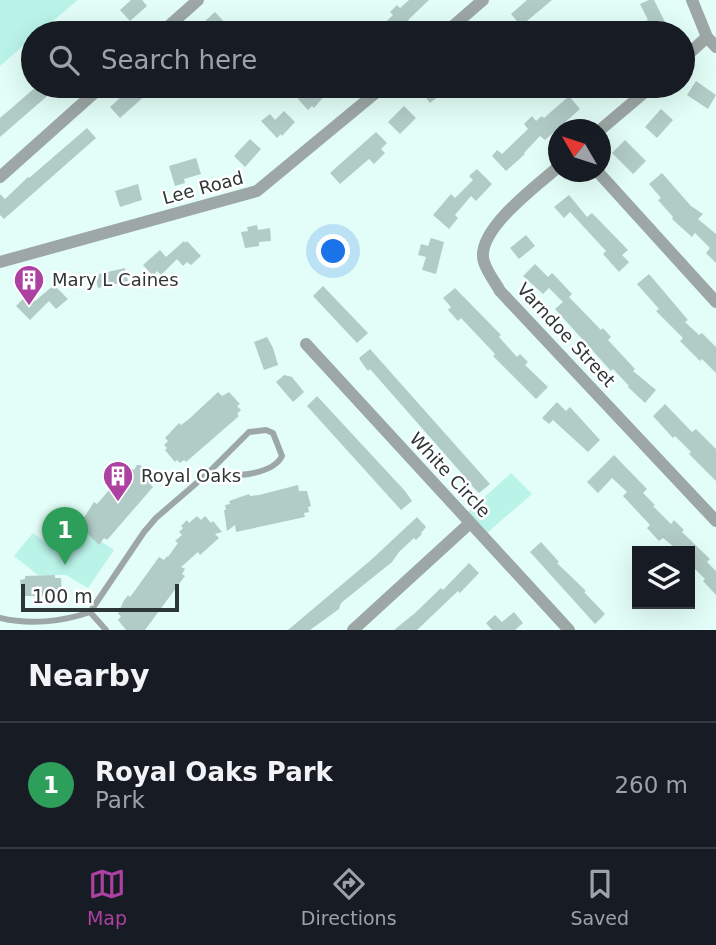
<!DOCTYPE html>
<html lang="en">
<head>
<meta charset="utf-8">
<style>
	:root { --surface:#171b24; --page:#20242c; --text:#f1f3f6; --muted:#9ea1a6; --line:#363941; --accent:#ac41a1 }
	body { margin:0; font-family:"DejaVu Sans",sans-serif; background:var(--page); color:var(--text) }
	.controls { position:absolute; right:21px; bottom:21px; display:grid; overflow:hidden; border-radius:0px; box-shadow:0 7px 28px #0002 }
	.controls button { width:63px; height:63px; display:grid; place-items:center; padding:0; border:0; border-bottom:2px solid var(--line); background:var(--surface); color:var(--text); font:35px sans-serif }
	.compass { position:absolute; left:548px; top:119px; width:63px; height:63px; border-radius:50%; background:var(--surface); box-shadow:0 7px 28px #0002; rotate:309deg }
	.scale { position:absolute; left:21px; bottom:18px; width:158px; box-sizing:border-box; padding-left:7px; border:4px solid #2d3836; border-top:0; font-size:19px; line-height:24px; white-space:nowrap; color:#2d3836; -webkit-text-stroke:5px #fff; paint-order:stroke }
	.you { position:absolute; left:334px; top:252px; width:24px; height:24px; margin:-18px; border:5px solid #fff; border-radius:50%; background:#1a73e8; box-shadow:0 0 0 10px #1a73e833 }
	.badge { display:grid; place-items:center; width:46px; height:46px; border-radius:50%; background:var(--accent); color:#fff; font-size:23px; font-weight:700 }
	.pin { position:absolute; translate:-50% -58px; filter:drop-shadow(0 2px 4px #0008) }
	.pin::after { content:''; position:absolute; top:37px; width:24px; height:21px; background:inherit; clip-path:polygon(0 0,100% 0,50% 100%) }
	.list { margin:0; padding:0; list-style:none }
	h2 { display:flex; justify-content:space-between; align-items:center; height:91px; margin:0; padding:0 28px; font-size:30px }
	h2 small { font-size:23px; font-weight:400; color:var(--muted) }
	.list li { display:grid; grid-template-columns:46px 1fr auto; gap:21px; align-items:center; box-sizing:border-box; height:126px; padding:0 28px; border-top:2px solid var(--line) }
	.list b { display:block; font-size:26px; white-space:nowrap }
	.list p { margin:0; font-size:23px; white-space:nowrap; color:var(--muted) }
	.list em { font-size:23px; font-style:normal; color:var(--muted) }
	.icon { flex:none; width:38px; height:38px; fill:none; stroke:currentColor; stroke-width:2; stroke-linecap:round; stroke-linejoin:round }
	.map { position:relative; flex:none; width:716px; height:630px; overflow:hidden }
	.search { position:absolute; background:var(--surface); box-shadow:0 7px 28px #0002; left:21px; right:21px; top:21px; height:77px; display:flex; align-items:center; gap:18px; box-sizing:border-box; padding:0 24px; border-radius:38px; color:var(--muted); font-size:26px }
	.sheet { height:217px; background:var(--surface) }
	nav { display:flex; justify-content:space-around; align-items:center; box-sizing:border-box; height:98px; border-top:2px solid var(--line); background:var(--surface); font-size:19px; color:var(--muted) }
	nav a { display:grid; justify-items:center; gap:4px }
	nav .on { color:var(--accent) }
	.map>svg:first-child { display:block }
</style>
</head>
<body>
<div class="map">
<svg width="716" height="630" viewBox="0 0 716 630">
	<rect width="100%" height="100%" fill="#e3fef8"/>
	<path fill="#baf3e8" d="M0 0H78L38 33H33V37L0 66Z
		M511 473 532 494 487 533 468 512Z
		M75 524 114 550 88 588 66 575H38L14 556 33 533 51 547 64 537Z"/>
	<path fill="#b1cbc6" d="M131 0H142L147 6 130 21 120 10Z
		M409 0H429L408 20 410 22 404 28 402 26 394 33H374L393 15 390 12 397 5 400 8Z
		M527 0H552L521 26 511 14Z
		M649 0H654L668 28 657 33H648L643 22 648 20 640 4Z
		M215 12 225 23 213 33H192Z
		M696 81 716 95 708 109 687 95Z
		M37 86H49L53 91 0 137V118Z
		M133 86H156L120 118 110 107Z
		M312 86H319L326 94 314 108 312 106 308 110 298 99Z
		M428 86H451L430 103 421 91Z
		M569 96 580 109 545 140 540 136 524 153 525 154 506 171 492 156 497 150 502 154 528 129 524 124 532 116 536 121 542 116 544 118Z
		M404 106 416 118 400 134 388 122Z
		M661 109 673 120 657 138 645 127Z
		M284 111 295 122 282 136 281 134 277 138 261 121 270 114 275 120Z
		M87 128 96 138 4 219 0 215V194L5 199 28 177 29 178Z
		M376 132 387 143 381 149 385 153 374 164 369 159 340 184 330 173Z
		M250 139 261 149 245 167 234 156Z
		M625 140 646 161 633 174 612 153Z
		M196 158 201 174 184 179 185 183 175 186 169 166Z
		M477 169 492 184 476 201 471 196 455 215 458 218 449 229 433 215 451 194 455 198 473 180 469 176Z
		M662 173 691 206 703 214 698 219 716 234V263L706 253 710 248 695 233 692 237 672 219 673 217 658 200 661 198 649 184Z
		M138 184 142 200 120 207 115 191Z
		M569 195 587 217 592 213 628 250 622 255 629 262 619 272 603 254 606 251 570 212 564 218 554 207Z
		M257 225 258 230 270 228 271 241 259 242V246L245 248 241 232 248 231 247 227Z
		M526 235 535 246 519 259 510 248Z
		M431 238 444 242 436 274 422 270 426 257 418 255 421 244 428 246Z
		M184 241 185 243 187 241 201 256 191 265 187 262 183 266 177 259 161 275 157 271 153 276 143 265 160 250 166 257Z
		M535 264 548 277 552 273 558 279 572 294 569 297 601 330 603 328 611 337 608 340 635 369 633 371 656 390 645 403 628 387 629 386 613 369 611 371 555 309 563 302 549 288 543 294 523 276Z
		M125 268 128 281 98 288 95 275Z
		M649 274 688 320 685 322 699 335 702 333 716 347V373L702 359 700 361 680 341 683 338 656 311 659 309 637 284Z
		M54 285 68 299 56 309 49 301 30 320 16 306 28 294 35 301Z
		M323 286 368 333 357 343 313 296Z
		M455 288 501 335 499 337 517 357 520 354 528 362 525 365 548 387 536 399 493 356 495 354 461 318 458 321 448 310 451 307 443 298Z
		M267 337 273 348 278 365 264 370 254 342Z
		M370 349 490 484 479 493 463 477 464 476 370 369 368 371 362 363 359 358Z
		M284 375 292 377 304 392 293 402 276 382Z
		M218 392 222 396 229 392 240 404 237 406 241 410 237 414 239 416 186 462 184 460 180 463 177 460 175 462 165 450 167 448 164 445 168 441 165 438 179 423 181 425 189 419Z
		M317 396 405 491 412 501 401 510 307 406Z
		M557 402 566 411 570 407 600 440 588 452 553 420 549 424 542 418Z
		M665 404 692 432 696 429 716 449V481L689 454 691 452 675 436 673 438 653 416Z
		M614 455 647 489 643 493 655 505 653 506 671 524 674 520 684 530 682 532 710 559 707 562 716 571V595L703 581 705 579 690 564V551H679L663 538 659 541 647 528 650 525 623 496 627 492 612 478 598 493 587 482Z
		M137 465H140L152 474 150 477 154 480 151 485 153 487 107 540 104 538 99 545 84 530 86 528 83 525 86 521 83 519 94 502 97 504 104 496 129 466 134 470Z
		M298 485 299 491H307L311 506 308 507 309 512 304 513 305 517 236 532 235 525 227 531 224 510H226L225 505 230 504 229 501 249 494 250 496 259 495Z
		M197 516 201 520 205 516 211 523 213 521 222 532 215 534 219 538 200 555 198 552 181 567 185 569 182 574 185 576 145 630H126L118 620 121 616 118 614 123 602 128 595 130 597 136 589 159 557 164 560 167 556 168 557 178 543 175 541 182 535 179 532 183 528 181 526 187 520 189 523Z
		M417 517 426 527 421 533 422 534 416 540 414 538 399 552 392 562 341 603 339 609 310 630H288L371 560Z
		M541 542 559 562 557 563 586 591 584 592 605 614 595 624 530 552Z
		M469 563 479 573 460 593 458 591 417 630H394L415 613 441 588 443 590Z
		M55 575V578H61L62 596H22L20 580 25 579V576Z
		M514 612 523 623 515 630H492L486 623 495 615 502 622Z"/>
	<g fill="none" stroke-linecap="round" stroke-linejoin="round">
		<path stroke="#9da8a6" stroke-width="6" d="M90 612 144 532 156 518 207 474 249 432 266 430 273 433 282 456C272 476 228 478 207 474
			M0 618C29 625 62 622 90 612L106 630"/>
		<path stroke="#9da8a6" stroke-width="12" d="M692 0 707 37 716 47
			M161 33 198 0
			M445 33 483 0
			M683 59 707 37
			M600 130 652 86
			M558 167C537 186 474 231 484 262 487 272 495 282 500 291L716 521
			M598 172 716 302
			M0 177 102 86
			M0 262 257 191 384 86
			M306 344 569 630
			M353 630 470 523"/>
	</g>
	<defs>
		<g id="building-pin" transform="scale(1.575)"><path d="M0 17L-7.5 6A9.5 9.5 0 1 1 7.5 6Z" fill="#ac41a1" stroke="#fff"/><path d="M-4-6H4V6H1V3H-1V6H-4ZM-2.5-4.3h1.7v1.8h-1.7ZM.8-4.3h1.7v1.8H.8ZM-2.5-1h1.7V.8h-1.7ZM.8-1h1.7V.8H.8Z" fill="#fff"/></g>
	</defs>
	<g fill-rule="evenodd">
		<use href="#building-pin" x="29" y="280"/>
		<use href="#building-pin" x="118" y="476"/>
	</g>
	<g text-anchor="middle" stroke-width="5" stroke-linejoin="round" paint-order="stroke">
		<g font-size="18" fill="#2d3836" stroke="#fff">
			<text transform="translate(203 188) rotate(-15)" y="6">Lee Road</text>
			<text transform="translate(566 335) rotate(47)" y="6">Varndoe Street</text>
			<text transform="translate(450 475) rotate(47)" y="6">White Circle</text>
		</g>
		<g font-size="18" fill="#2d3836" stroke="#fff" text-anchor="start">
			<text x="52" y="286">Mary L Caines</text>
			<text x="141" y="482">Royal Oaks</text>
		</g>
	</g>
</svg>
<div class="controls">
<button><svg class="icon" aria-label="layers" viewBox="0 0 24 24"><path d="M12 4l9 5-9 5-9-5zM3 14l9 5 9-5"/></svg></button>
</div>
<svg class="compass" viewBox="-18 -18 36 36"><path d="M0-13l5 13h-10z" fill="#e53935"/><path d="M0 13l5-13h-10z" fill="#9ea1a6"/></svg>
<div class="scale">100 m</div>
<div class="you"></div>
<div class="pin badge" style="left:65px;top:565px;background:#2e9e5b">1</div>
<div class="search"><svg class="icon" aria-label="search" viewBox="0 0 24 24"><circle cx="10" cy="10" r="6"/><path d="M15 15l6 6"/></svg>Search here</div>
</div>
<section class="sheet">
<h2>Nearby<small></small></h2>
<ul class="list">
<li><span class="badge" style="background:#2e9e5b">1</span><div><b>Royal Oaks Park</b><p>Park</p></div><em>260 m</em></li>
</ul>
</section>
<nav>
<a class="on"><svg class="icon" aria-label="map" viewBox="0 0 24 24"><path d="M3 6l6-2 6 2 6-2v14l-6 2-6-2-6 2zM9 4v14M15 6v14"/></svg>Map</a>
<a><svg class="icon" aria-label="directions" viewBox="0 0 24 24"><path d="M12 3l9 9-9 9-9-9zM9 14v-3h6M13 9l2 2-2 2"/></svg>Directions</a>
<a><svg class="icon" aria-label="saved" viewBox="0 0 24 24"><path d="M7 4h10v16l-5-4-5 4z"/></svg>Saved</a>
</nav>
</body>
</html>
